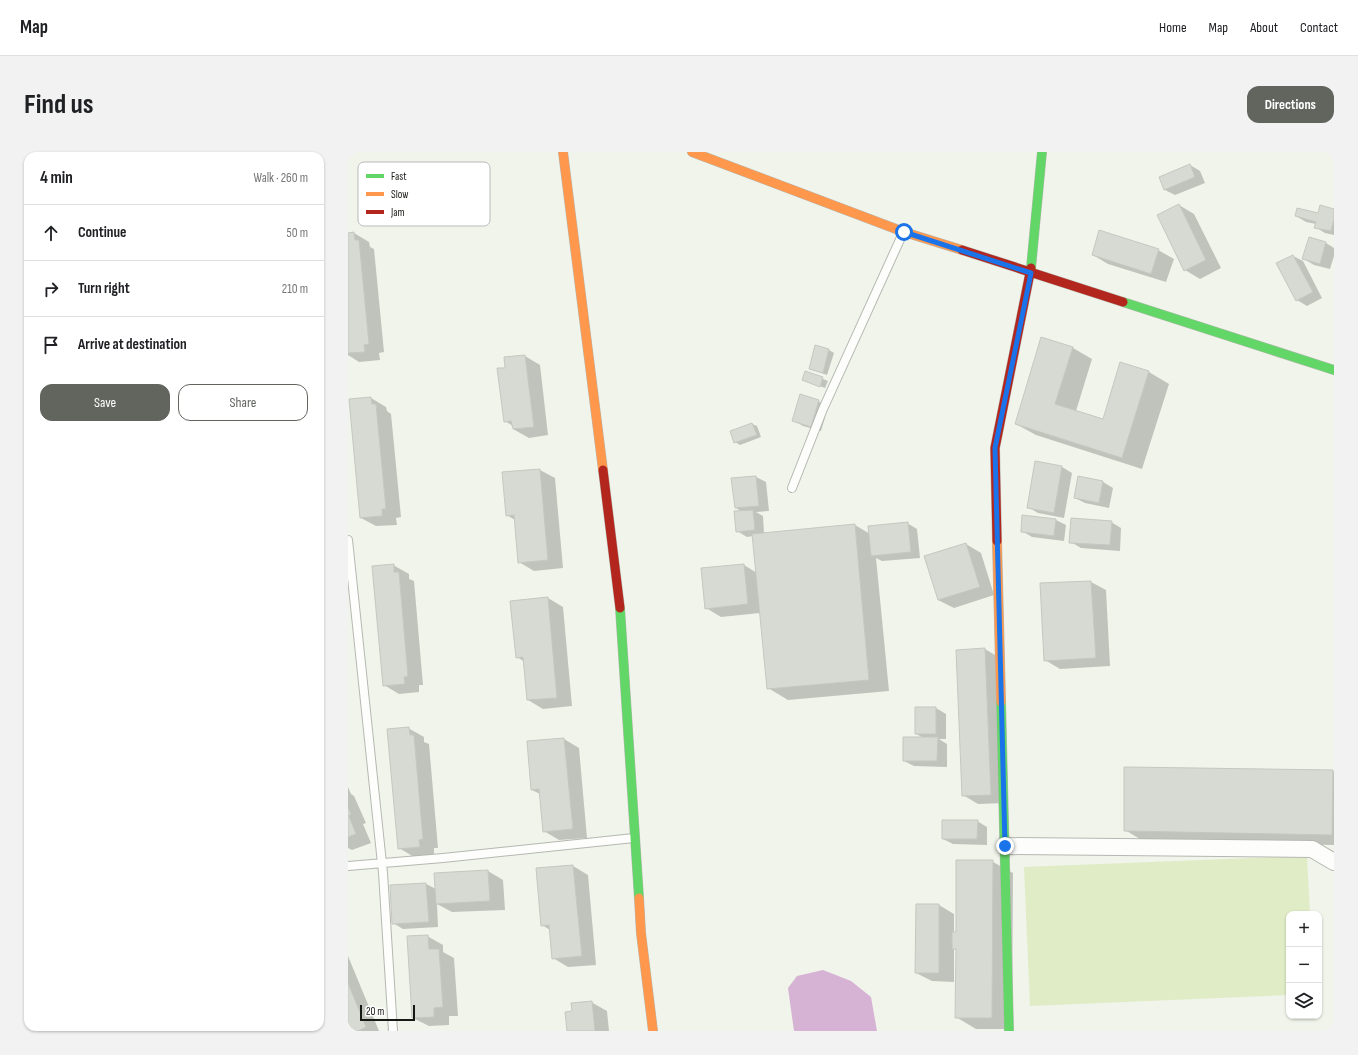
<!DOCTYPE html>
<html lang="en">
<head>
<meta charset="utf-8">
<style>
	:root { --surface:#fff; --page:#f2f2f2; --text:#202124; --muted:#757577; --line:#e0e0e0; --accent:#62655e }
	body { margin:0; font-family:"Sofia Sans Condensed",sans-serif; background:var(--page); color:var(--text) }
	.controls { position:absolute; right:12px; bottom:12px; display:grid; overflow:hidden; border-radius:8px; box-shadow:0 1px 3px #0004 }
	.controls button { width:36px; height:36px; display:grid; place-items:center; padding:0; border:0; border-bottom:1px solid var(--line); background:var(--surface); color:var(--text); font:20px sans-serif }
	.scale { position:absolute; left:12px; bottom:10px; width:55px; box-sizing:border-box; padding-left:4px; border:2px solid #161813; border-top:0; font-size:11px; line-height:14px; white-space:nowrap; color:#161813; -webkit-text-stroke:3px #fff; paint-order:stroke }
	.stop { position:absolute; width:12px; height:12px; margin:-9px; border:3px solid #1a73e8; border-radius:50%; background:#fff }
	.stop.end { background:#1a73e8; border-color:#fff; box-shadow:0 1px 4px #0008 }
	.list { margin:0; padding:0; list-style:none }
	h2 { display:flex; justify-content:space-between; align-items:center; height:52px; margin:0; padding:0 16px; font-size:17px }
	h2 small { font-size:13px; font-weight:400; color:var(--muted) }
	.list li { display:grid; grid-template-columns:26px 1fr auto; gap:12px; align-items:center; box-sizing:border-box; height:56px; padding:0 16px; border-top:1px solid var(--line) }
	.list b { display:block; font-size:15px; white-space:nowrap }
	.list em { font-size:13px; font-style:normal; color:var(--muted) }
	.actions { display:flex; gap:8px; padding:12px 16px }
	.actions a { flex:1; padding:9px 0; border:1px solid var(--accent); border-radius:12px; text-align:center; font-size:14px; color:var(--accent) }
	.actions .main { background:var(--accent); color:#fff }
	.icon { flex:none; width:22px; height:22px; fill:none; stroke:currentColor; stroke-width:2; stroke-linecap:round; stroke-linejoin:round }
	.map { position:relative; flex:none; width:986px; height:879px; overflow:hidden; border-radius:12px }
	header { display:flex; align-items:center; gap:24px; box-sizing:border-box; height:56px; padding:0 20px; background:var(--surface); border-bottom:1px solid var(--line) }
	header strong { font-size:19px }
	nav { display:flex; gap:22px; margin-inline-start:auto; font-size:14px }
	.intro { display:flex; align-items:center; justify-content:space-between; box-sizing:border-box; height:96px; padding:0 24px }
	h1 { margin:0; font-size:28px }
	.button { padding:10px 18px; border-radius:12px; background:var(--accent); color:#fff; font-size:14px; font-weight:700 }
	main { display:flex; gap:24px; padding:0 24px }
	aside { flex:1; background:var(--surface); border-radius:12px; box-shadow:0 1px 3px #0004 }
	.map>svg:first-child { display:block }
</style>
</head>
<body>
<header>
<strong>Map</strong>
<nav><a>Home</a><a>Map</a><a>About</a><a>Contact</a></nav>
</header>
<div class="intro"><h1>Find us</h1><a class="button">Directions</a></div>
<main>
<aside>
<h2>4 min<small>Walk · 260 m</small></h2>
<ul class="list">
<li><svg class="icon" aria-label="ahead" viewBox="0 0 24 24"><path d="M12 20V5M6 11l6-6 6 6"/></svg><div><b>Continue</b></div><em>50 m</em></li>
<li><svg class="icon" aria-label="right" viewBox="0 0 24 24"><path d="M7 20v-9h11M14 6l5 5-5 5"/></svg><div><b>Turn right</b></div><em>210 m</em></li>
<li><svg class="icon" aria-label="arrive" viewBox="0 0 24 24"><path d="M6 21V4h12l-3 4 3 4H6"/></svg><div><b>Arrive at destination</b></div></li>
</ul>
<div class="actions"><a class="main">Save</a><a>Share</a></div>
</aside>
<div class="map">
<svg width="986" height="879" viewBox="0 0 986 879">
	<rect width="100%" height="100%" fill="#f0f4ea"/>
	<path fill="#dfecc6" d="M959 704 962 762H941V843L682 854 676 715Z"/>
	<path fill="#d6b2d4" d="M475 818 503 829 523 845 529 879H446L440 836 449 824Z"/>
	<path fill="#0003" d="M842 13 852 19 857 31 827 43 817 38 812 25Z
		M831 53 846 62 873 116 852 127 837 118Z
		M986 58V83L977 81 967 75 968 72 958 70 948 64 971 62Z
		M6 81 21 90 22 95 26 97 36 200 31 201 32 208 11 210 0 203V82Z
		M961 87 978 91 986 96V104L982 117 966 113 956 107Z
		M810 98 826 107 818 130 760 112 745 103Z
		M945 104 955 109 974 146 959 154 949 148Z
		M468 195 481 198 486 201 479 223 462 217Z
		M725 196 744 207 728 259 756 268 801 220 821 232 794 317 688 283 668 272Z
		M177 204 192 213 200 283 181 286 165 277V274L157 269 158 216Z
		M457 220 480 229 477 236 455 228Z
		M23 246 38 255 39 259 43 262 53 365 48 366 49 373 28 374 13 366Z
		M470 249 480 255 473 279 455 274 445 268Z
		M404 272 409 274 413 285 392 293 387 290 383 280Z
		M687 311 714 315 724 321 716 366 690 361 680 355Z
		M192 318 207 326 215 416 186 419 171 410 167 368 159 363Z
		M408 325 418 330 421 359 408 360 415 364 416 382 507 373 522 382 559 371 569 377 572 406 534 409 528 406 541 539 440 548 420 536 412 461 373 465 358 456 396 413 409 421 405 384 399 385 389 379 395 360 388 356 384 327Z
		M731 325 755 330 765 336 761 356 737 351 727 346Z
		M708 368 718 373 716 389 684 385 674 379Z
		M763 370 773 376 772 399 733 396 723 390Z
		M618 392 633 401 646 443 606 456 590 448Z
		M45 413 61 422V427L66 429 75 533H71V540L51 542 36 533Z
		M743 430 758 438 762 514 712 517 697 508 693 432Z
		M200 446 215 455 224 554 195 557 180 548 177 510 169 505 164 449Z
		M637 497 652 506 658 651 630 652 615 643Z
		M588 556 598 562V587H591L599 592V615L566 614 556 609 576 586 568 582Z
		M60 576 76 585V590L81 592 90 696H86V703L66 705 51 696Z
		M216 587 231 596 239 686 211 688 196 679 192 642 184 638 180 590Z
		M985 619 986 620V693L797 690 777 678Z
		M0 635 3 642 6 644 18 671 15 672 23 691 4 698 0 696Z
		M629 669 639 675V693L605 692 595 687Z
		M645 710 665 721 664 877H628L608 865 609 799 606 797V830L584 829 568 821 591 753 606 762V781H609Z
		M225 714 240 723 248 813 220 815 205 806 202 778 194 773 189 717Z
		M140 719 155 728 157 758 104 760 89 752 90 775 55 777 45 771 43 734 78 732 88 737Z
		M79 784 95 793V800L106 806 110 864H101V873L81 874 65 866Z
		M0 804 31 879H0Z
		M243 850 259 859 261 879H220L225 860Z"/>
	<path fill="#d7dad2" stroke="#c5c7c1" d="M842 12 847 25 816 38 811 25Z
		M831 52 858 108 836 119 809 63Z
		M972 53 986 57V67L983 79 966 76 968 70 947 64 949 56 970 61Z
		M751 78 811 97 803 122 744 103Z
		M6 80 7 88H11L21 192 16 193 17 200 0 201V81Z
		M961 85 978 90 972 112 954 107Z
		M945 103 965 140 948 149 928 111Z
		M693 185 725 195 707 252 755 267 772 210 801 219 774 306 667 272Z
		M467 193 481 197 475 221 461 217Z
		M177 203 186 275 165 277 163 269 156 270 149 216H157L156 205Z
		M457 219 475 225 472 235 454 228Z
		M452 242 471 248 463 275 444 269Z
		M23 245 24 252H28L38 357H34V364L12 366 1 247Z
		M404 271 409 283 386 291 382 279Z
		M687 309 714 314 706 361 679 356Z
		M192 317 200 408 170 411 166 363 158 364 154 320Z
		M408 324 411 354 387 356 383 326Z
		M730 324 755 329 751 351 726 346Z
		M405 358 407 378 388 380 386 359Z
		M674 363 708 367 706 384 673 380Z
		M723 366 764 369 762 393 721 391Z
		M560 370 563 400 523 404 520 374Z
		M507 372 521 528 419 537 404 382Z
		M618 391 632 435 590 448 576 404Z
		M46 412V420H51L60 524 56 525 57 532 35 534 24 414Z
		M396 412 400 452 357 457 353 416Z
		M743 429 748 506 696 509 692 431Z
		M200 445 209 546 179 548 175 505 168 506 162 449Z
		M637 496 643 643 614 644 608 498Z
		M567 555H588V582H567Z
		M61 575 62 583H66L75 687 71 688 72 695 50 697 39 577Z
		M555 585H590L589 609H555Z
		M216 586 225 677 195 680 191 637 183 638 179 589Z
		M776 615 985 618 984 683 776 679Z
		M0 655 3 662 1 664 8 682 0 685Z
		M594 668H630L629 687H594Z
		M608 708H645L644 866H607L608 797H604V780H608Z
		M225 713 234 804 204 807 201 773 193 774 188 716Z
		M140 718 142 749 88 752 86 721Z
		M78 731 81 770 44 772 42 733Z
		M568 752H591V821H567Z
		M80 783 81 797H91L95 855 86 856V865L64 866 59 784Z
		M0 831 18 875 10 879H0Z
		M244 849 247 879H219L217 860 224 859 223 851Z"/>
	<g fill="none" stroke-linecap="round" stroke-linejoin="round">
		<g stroke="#b5b8b1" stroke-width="10">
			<path id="lane" d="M444 336 475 257 555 81
				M0 388 35 721 45 879
				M0 714 95 706 286 686"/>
		</g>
		<g stroke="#b5b8b1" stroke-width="18">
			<path id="street" d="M657 694 964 697 986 710"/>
		</g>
		<g stroke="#b5b8b1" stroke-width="10">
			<path id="fast" d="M683 116 694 0
				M775 150 986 218
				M272 456 291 746
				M653 550 661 879"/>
		</g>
		<g stroke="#b5b8b1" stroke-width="10">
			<path id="slow" d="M215 0 255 318
				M344 0 556 80 614 98
				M649 389 653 550
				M291 746 293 781 305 879"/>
		</g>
		<g stroke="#b5b8b1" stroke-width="10">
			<path id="jam" d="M614 98 775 150
				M255 318 272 456
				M649 389 647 296 683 116"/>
		</g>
		<use href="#lane" stroke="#fdfdfc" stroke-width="8"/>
		<use href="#street" stroke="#fdfdfc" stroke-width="16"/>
		<use href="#fast" stroke="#63d668" stroke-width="9"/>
		<use href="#slow" stroke="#ff974d" stroke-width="9"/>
		<use href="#jam" stroke="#b3261e" stroke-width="9"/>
	</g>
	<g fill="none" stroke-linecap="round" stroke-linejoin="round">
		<path stroke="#1a73e8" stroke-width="5" d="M556 80 683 121 647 296 657 694"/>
	</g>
	<rect x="10" y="10" width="132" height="64" rx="6" fill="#fff" stroke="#b9bab8" stroke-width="1"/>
	<rect x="18" y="22" width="18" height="4" fill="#63d668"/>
	<rect x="18" y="40" width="18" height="4" fill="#ff974d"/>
	<rect x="18" y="58" width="18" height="4" fill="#b3261e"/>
	<g font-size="11" fill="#161813">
		<text x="43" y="28">Fast</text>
		<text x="43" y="46">Slow</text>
		<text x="43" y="64">Jam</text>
	</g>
</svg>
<div class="controls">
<button>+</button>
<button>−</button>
<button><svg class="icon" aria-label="layers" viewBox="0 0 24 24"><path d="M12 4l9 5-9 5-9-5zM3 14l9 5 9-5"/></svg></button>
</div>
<div class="scale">20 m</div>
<div class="stop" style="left:556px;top:80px"></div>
<div class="stop end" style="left:657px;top:694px"></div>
</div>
</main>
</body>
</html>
